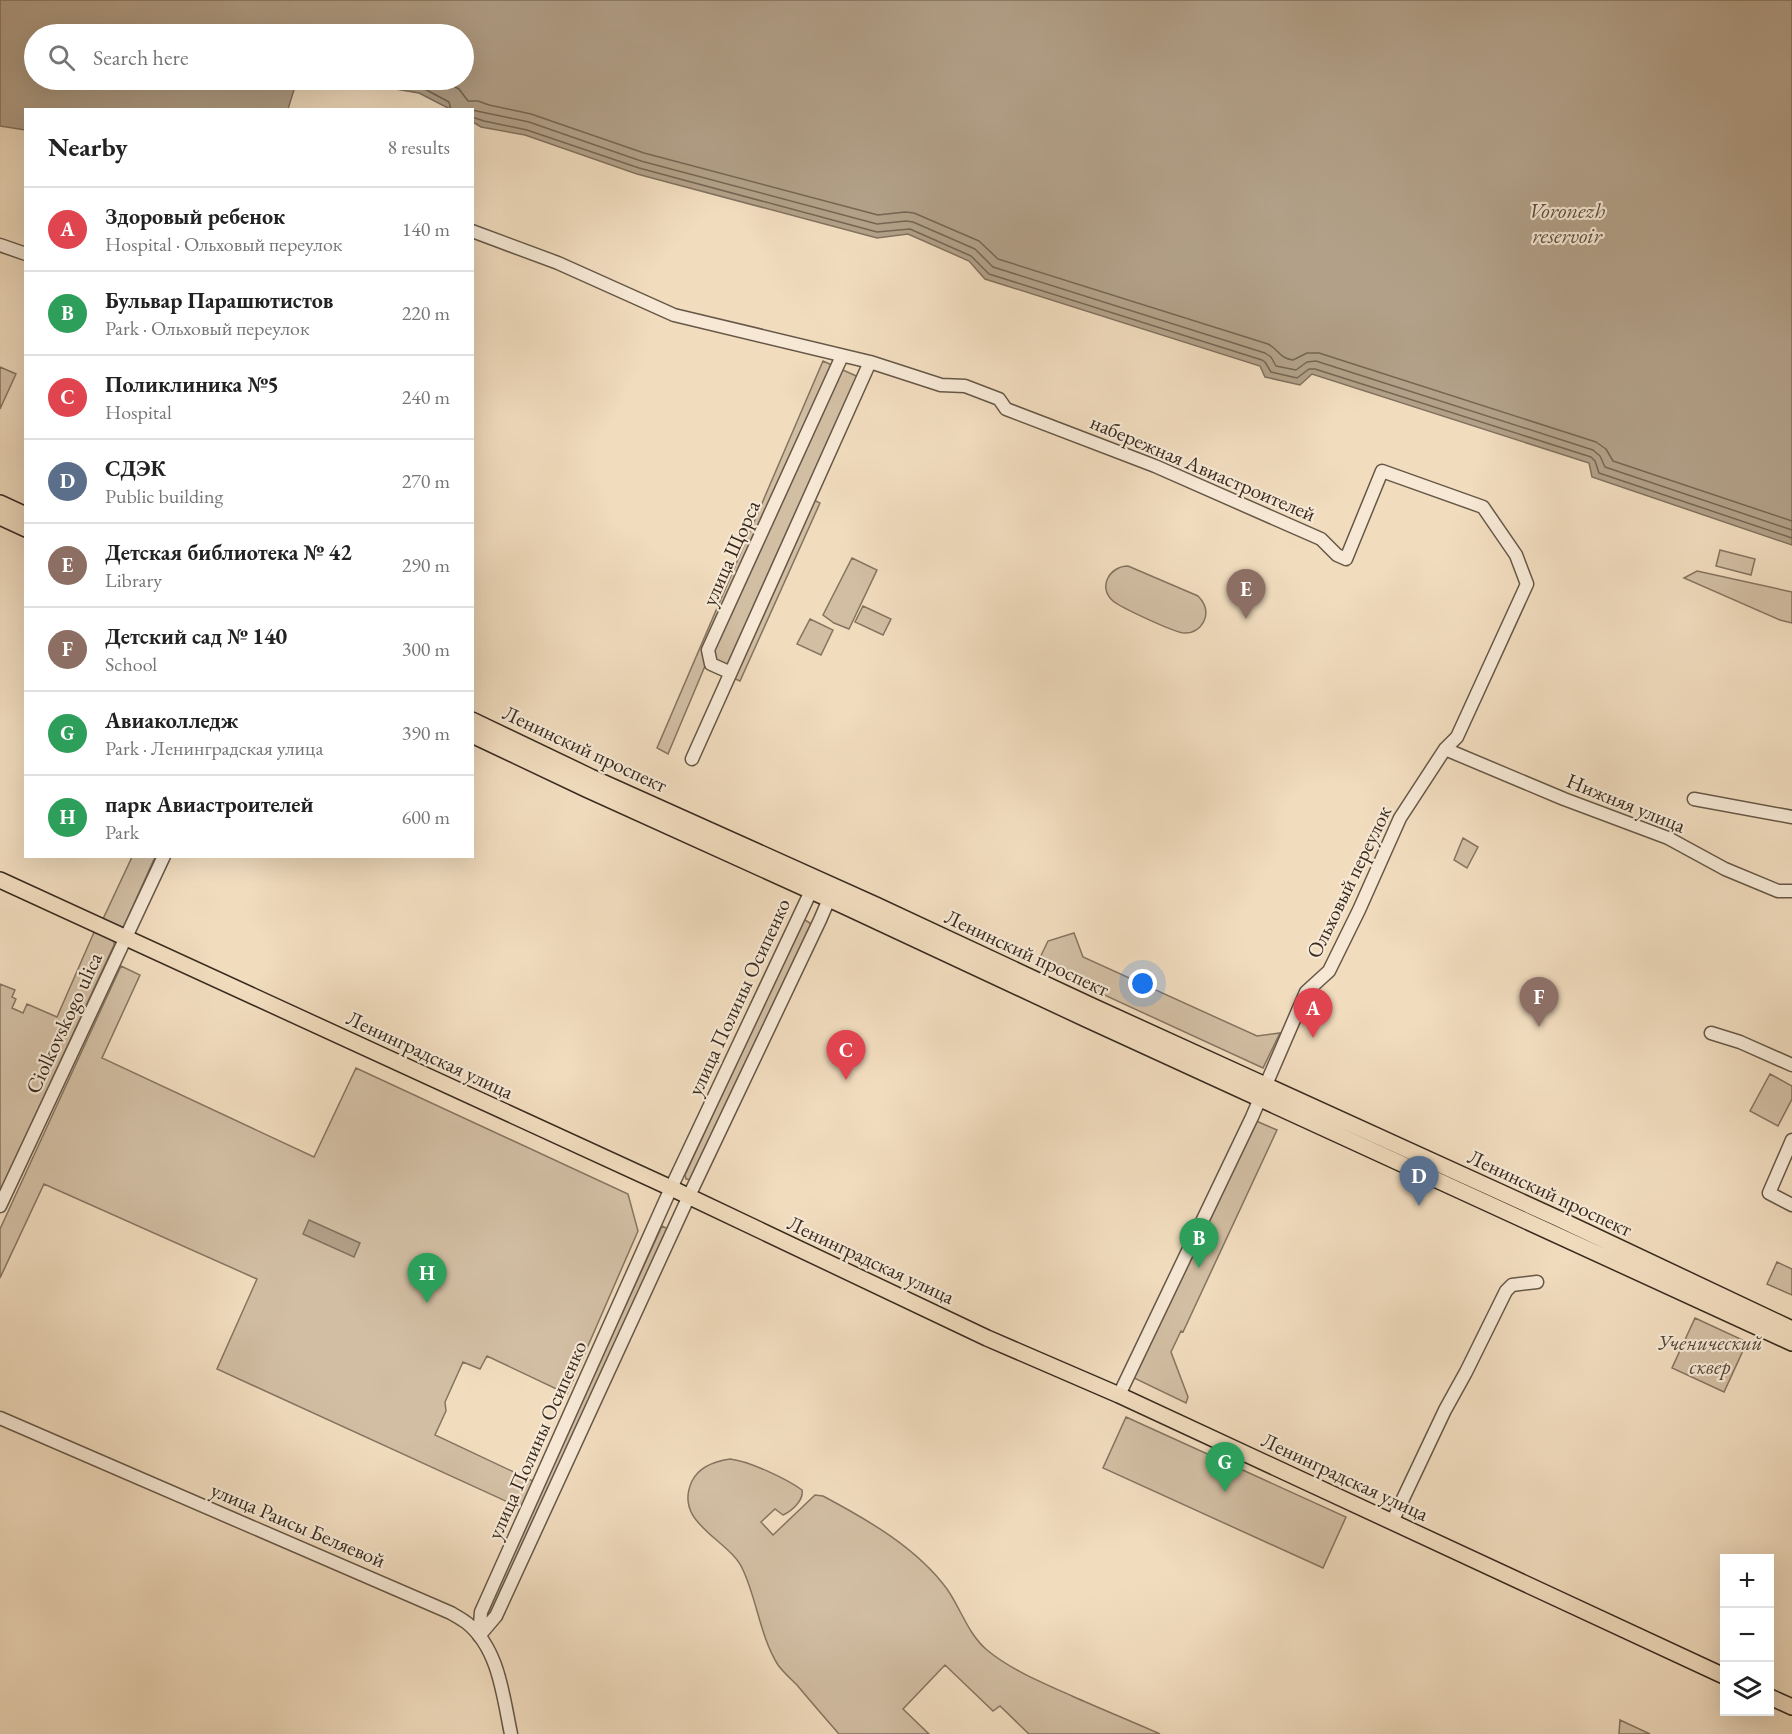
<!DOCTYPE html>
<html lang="en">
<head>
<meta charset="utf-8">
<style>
	:root { --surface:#fff; --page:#f2f2f2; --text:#222; --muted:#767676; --line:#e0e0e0; --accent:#8f2418 }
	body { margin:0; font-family:"EB Garamond",serif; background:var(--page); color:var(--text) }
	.controls { position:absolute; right:18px; bottom:18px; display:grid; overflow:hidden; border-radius:0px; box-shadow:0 6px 24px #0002 }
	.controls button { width:54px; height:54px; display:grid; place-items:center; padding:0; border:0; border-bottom:2px solid var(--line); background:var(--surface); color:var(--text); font:30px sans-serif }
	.you { position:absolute; left:1143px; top:984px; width:21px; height:21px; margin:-15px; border:4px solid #fff; border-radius:50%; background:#1a73e8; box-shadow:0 0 0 9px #1a73e833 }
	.badge { display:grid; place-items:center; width:39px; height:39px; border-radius:50%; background:var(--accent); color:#fff; font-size:20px; font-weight:700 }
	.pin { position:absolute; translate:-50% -50px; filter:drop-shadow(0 2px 3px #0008) }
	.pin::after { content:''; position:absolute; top:32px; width:21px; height:18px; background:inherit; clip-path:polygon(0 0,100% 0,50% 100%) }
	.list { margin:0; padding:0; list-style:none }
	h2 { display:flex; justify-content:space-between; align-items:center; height:78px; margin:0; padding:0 24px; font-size:26px }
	h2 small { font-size:20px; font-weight:400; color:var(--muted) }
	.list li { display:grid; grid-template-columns:39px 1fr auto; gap:18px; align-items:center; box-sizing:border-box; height:84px; padding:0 24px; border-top:2px solid var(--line) }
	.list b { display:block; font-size:22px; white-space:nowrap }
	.list p { margin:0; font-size:20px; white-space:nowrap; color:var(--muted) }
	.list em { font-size:20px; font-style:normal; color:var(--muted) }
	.icon { flex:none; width:33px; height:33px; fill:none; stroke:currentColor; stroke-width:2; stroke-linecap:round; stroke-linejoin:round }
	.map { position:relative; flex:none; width:1792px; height:1734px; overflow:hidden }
	.search { position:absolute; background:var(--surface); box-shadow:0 6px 24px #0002; left:24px; top:24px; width:450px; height:66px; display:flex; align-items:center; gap:15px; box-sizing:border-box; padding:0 21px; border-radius:33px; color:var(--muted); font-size:22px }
	.panel { position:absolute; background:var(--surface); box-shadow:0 6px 24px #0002; left:24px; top:108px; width:450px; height:750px; border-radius:0px }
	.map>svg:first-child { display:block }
</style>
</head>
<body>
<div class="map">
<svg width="1792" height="1734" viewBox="0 0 1792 1734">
	<rect width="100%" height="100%" fill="#f1dcbe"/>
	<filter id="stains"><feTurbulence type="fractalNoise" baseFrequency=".00333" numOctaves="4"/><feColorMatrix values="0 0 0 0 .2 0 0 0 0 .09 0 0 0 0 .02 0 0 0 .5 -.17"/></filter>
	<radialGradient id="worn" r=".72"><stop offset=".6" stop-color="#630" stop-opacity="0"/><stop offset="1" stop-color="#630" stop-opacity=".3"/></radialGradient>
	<path fill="#d2bea3" stroke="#857460" stroke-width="1.5" d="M823 361 865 380 812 499 820 503 740 681 705 666 668 754 657 748Z
		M0 367 16 374 0 409Z
		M1720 550 1755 559 1751 575 1716 566Z
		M852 558 877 570 849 629 834 623 823 615Z
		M1128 566 1198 596C1205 603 1208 612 1204 621 1200 629 1193 633 1185 633 1177 634 1120 607 1113 601 1097 587 1110 566 1128 566Z
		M1697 571 1792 592V623L1780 620 1684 578Z
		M863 606 891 619 883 635 855 622Z
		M810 619 833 630 821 655 797 644Z
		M1463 838 1478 847 1467 868 1454 860Z
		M132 857H155L123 928 103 919Z
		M805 920 810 923 811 926 691 1180 686 1179 685 1175 802 922Z
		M95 930 114 939V945L0 1192V984L15 990 12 997 16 999 12 1008 23 1013 27 1004 57 1017Z
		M1074 933 1083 957 1257 1036 1280 1033 1263 1068 1037 964 1048 941Z
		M121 966 140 975 102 1058 314 1157 356 1068 628 1194 638 1231 567 1394 487 1356 480 1369 463 1362 445 1402 446 1411 435 1435 533 1481 521 1508 217 1369 257 1279 44 1184 0 1278V1229Z
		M1770 1074 1792 1086V1099L1778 1126 1750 1111Z
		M1254 1120 1277 1130 1183 1332 1181 1331 1171 1352 1188 1397 1186 1403 1134 1378Z
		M662 1226 670 1230 491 1614 487 1612 486 1610Z
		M1777 1262 1792 1269V1295L1767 1284Z
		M1695 1318 1747 1342 1724 1392 1672 1368Z
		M1126 1417 1346 1517 1323 1568 1103 1468Z
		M730 1459C749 1461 787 1479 802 1490 804 1500 792 1511 783 1515L775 1509 761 1522 773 1535 815 1495 823 1496C868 1520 917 1548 947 1589 961 1609 968 1634 987 1650 1011 1670 1043 1683 1072 1696 1101 1709 1131 1721 1160 1734H1029L1000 1706 993 1711 945 1665 903 1709 929 1734H839C825 1718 811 1702 797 1685 791 1679 783 1672 778 1665 760 1636 757 1600 743 1570 730 1539 672 1524 692 1481 699 1467 716 1461 730 1459Z
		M1620 1720 1650 1734H1619Z"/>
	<path fill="#b2a088" stroke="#81715e" stroke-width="1.5" d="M0 0H1792V545L1592 477 1589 463 1312 374 1300 385 1265 377 1260 366 985 279 969 261 908 234 877 238 637 174 525 135 481 127 473 122 472 110 450 109 419 93 372 85 359 80H464V34H34V80H297L288 109 26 110 25 130 0 126Z
		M309 1220 360 1243 354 1257 303 1234Z"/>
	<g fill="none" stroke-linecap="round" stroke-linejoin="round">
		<path stroke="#756653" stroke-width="1.5" d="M378 80 421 87 449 102 451 110
			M442 80 459 89 468 101H478L489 105 531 114 644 153 878 215 905 212 914 213 979 241 998 259 1268 344C1279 350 1279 358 1293 360L1307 353H1319L1596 442 1606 449 1613 461 1792 521
			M472 110 529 122 641 161 877 224 906 221 913 222 975 249 993 267 1265 353 1271 357 1276 366 1296 370 1307 362 1316 361 1593 450 1600 456 1605 467 1792 530
			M472 117 484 121 527 130 639 168 877 232 910 229 971 256 989 274 1262 360 1265 362 1271 372 1297 378 1309 369H1315L1591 457 1595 461 1599 473 1792 538"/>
		<g stroke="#665746" stroke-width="15">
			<path id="minor" d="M472 231 558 263 674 315 870 362 941 385 965 386 999 399 1006 409 1155 466 1321 539 1337 555 1346 559 1382 471 1483 507 1516 555 1527 584 1457 737 1445 749 1400 818 1359 910 1329 971 1306 992 1252 1117 1119 1395
				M0 245 26 254
				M729 672 711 664 708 650 842 356
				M1445 749 1564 799 1668 838 1725 869 1778 891H1792
				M692 759 870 362
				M1694 799 1792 817
				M827 883 829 899 820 920 689 1196 496 1616 479 1636 481 1612 671 1188 811 891Z
				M1711 1033 1740 1042 1792 1065
				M1792 1140 1769 1193 1792 1205
				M0 1206 164 856
				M0 1418 451 1613C456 1616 462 1619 467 1623 499 1649 503 1696 511 1734
				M1392 1522 1445 1410 1466 1372 1506 1291 1512 1285 1537 1282"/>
		</g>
		<g stroke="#382b1e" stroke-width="18">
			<path id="major" d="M0 503 26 515
				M0 517 26 529
				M472 720 591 777 876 905 1092 1006 1557 1218 1792 1329
				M472 735 586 789 844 906 1086 1019 1792 1343
				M0 880 671 1188 987 1338 1119 1395 1724 1676
				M1770 1697 1792 1707"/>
		</g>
		<use href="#minor" stroke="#f6e8d5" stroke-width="12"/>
		<use href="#major" stroke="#f1dcbe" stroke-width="15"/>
	</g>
	<g text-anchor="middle" stroke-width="4.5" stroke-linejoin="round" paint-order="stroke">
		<g font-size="21" fill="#382b1e" stroke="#f6e8d5">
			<text transform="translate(1203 468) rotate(23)" y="7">набережная Авиастроителей</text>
			<text transform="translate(731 553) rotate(-66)" y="7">улица Щорса</text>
			<text transform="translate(585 749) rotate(25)" y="7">Ленинский проспект</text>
			<text transform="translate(1626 803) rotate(22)" y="7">Нижняя улица</text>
			<text transform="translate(1349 882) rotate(-64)" y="7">Ольховый переулок</text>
			<text transform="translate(1027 953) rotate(25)" y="7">Ленинский проспект</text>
			<text transform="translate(739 997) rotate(-65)" y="7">улица Полины Осипенко</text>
			<text transform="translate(64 1023) rotate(-65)" y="7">Ciolkovskogo ulica</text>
			<text transform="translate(430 1055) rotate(25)" y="7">Ленинградская улица</text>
			<text transform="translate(1550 1193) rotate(25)" y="7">Ленинский проспект</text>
			<text transform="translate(871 1260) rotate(25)" y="7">Ленинградская улица</text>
			<text transform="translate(537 1440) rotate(-66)" y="7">улица Полины Осипенко</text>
			<text transform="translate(1345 1477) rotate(25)" y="7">Ленинградская улица</text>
			<text transform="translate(298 1525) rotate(23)" y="7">улица Раисы Беляевой</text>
		</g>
		<g font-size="21" font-style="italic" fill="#574839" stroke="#f6e8d5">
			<text x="1710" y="1350">Ученический<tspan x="1710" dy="24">сквер</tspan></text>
		</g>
		<g font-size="22" font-style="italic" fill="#5d4e3e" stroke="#f6e8d5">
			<text x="1567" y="218">Voronezh<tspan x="1567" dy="25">reservoir</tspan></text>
		</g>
	</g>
	<rect width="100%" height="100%" filter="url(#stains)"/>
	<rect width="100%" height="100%" fill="url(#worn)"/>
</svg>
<div class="controls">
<button>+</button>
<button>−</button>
<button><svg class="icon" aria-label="layers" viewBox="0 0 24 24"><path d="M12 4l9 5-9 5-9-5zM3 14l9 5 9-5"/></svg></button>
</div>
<div class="you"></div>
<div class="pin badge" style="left:1313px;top:1038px;background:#e0444e">A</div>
<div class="pin badge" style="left:1199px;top:1268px;background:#2e9e5b">B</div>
<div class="pin badge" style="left:846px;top:1080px;background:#e0444e">C</div>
<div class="pin badge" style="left:1419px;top:1206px;background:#5c6f8a">D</div>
<div class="pin badge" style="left:1246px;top:619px;background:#8d6e63">E</div>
<div class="pin badge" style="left:1539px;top:1027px;background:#8d6e63">F</div>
<div class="pin badge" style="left:1225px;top:1492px;background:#2e9e5b">G</div>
<div class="pin badge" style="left:427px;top:1303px;background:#2e9e5b">H</div>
<div class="search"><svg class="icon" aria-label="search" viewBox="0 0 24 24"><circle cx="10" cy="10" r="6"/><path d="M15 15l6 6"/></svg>Search here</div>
<section class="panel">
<h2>Nearby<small>8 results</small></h2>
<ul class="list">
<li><span class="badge" style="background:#e0444e">A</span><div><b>Здоровый ребенок</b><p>Hospital · Ольховый переулок</p></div><em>140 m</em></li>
<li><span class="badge" style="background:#2e9e5b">B</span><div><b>Бульвар Парашютистов</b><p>Park · Ольховый переулок</p></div><em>220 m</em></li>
<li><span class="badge" style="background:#e0444e">C</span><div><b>Поликлиника №5</b><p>Hospital</p></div><em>240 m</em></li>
<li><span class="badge" style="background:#5c6f8a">D</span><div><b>СДЭК</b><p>Public building</p></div><em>270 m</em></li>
<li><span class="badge" style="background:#8d6e63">E</span><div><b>Детская библиотека № 42</b><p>Library</p></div><em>290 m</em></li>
<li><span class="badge" style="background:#8d6e63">F</span><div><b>Детский сад № 140</b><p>School</p></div><em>300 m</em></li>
<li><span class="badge" style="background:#2e9e5b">G</span><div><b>Авиаколледж</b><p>Park · Ленинградская улица</p></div><em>390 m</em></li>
<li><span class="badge" style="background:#2e9e5b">H</span><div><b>парк Авиастроителей</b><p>Park</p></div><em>600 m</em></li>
</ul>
</section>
</div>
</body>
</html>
